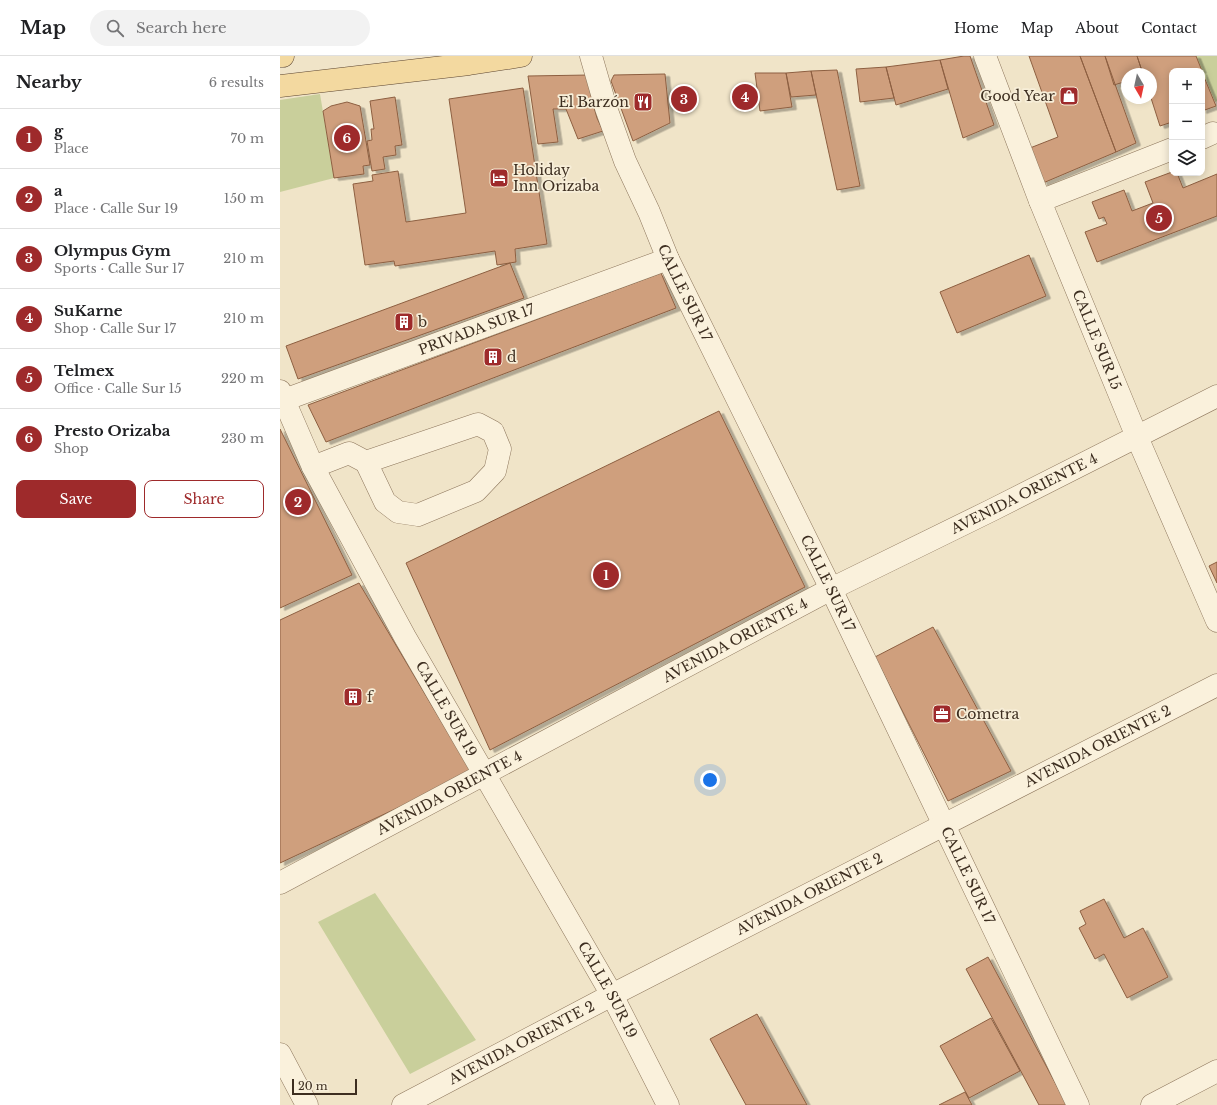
<!DOCTYPE html>
<html lang="en">
<head>
<meta charset="utf-8">
<style>
	:root { --surface:#fff; --page:#f2f2f2; --text:#202124; --muted:#757577; --line:#e0e0e0; --accent:#9e2a2b }
	body { margin:0; font-family:"Libre Baskerville",serif; background:var(--page); color:var(--text) }
	.controls { position:absolute; right:12px; top:12px; display:grid; overflow:hidden; border-radius:8px; box-shadow:0 2px 10px #0003 }
	.controls button { width:36px; height:36px; display:grid; place-items:center; padding:0; border:0; border-bottom:1px solid var(--line); background:var(--surface); color:var(--text); font:20px sans-serif }
	.compass { position:absolute; left:841px; top:12px; width:36px; height:36px; border-radius:50%; background:var(--surface); box-shadow:0 2px 10px #0003; rotate:171deg }
	.scale { position:absolute; left:12px; bottom:10px; width:65px; box-sizing:border-box; padding-left:4px; border:2px solid #3d2e20; border-top:0; font-size:11px; line-height:14px; white-space:nowrap; color:#3d2e20; -webkit-text-stroke:3px #f7eed8; paint-order:stroke }
	.you { position:absolute; left:430px; top:724px; width:14px; height:14px; margin:-10px; border:3px solid #fff; border-radius:50%; background:#1a73e8; box-shadow:0 0 0 6px #1a73e833 }
	.badge { display:grid; place-items:center; width:26px; height:26px; border-radius:50%; background:var(--accent); color:#fff; font-size:13px; font-weight:700 }
	.pin { position:absolute; translate:-50% -50%; border:2px solid #fff; box-shadow:0 1px 4px #0006 }
	.list { margin:0; padding:0; list-style:none }
	h2 { display:flex; justify-content:space-between; align-items:center; height:52px; margin:0; padding:0 16px; font-size:17px }
	h2 small { font-size:13px; font-weight:400; color:var(--muted) }
	.list li { display:grid; grid-template-columns:26px 1fr auto; gap:12px; align-items:center; box-sizing:border-box; height:60px; padding:0 16px; border-top:1px solid var(--line) }
	.list b { display:block; font-size:15px; white-space:nowrap }
	.list p { margin:0; font-size:13px; white-space:nowrap; color:var(--muted) }
	.list em { font-size:13px; font-style:normal; color:var(--muted) }
	.actions { display:flex; gap:8px; padding:12px 16px }
	.actions a { flex:1; padding:9px 0; border:1px solid var(--accent); border-radius:8px; text-align:center; font-size:14px; color:var(--accent) }
	.actions .main { background:var(--accent); color:#fff }
	.icon { flex:none; width:22px; height:22px; fill:none; stroke:currentColor; stroke-width:2; stroke-linecap:round; stroke-linejoin:round }
	.map { position:relative; flex:none; width:937px; height:1049px; overflow:hidden }
	header { display:flex; align-items:center; gap:24px; box-sizing:border-box; height:56px; padding:0 20px; background:var(--surface); border-bottom:1px solid var(--line) }
	header strong { font-size:19px }
	nav { display:flex; gap:22px; margin-inline-start:auto; font-size:14px }
	.search { width:280px; height:36px; background:var(--page); display:flex; align-items:center; gap:10px; box-sizing:border-box; padding:0 14px; border-radius:22px; color:var(--muted); font-size:15px }
	main { display:flex }
	aside { flex:1; background:var(--surface) }
	.map>svg:first-child { display:block }
</style>
</head>
<body>
<header>
<strong>Map</strong>
<div class="search"><svg class="icon" aria-label="search" viewBox="0 0 24 24"><circle cx="10" cy="10" r="6"/><path d="M15 15l6 6"/></svg>Search here</div>
<nav><a>Home</a><a>Map</a><a>About</a><a>Contact</a></nav>
</header>
<main>
<aside>
<h2>Nearby<small>6 results</small></h2>
<ul class="list">
<li><span class="badge">1</span><div><b>g</b><p>Place</p></div><em>70 m</em></li>
<li><span class="badge">2</span><div><b>a</b><p>Place · Calle Sur 19</p></div><em>150 m</em></li>
<li><span class="badge">3</span><div><b>Olympus Gym</b><p>Sports · Calle Sur 17</p></div><em>210 m</em></li>
<li><span class="badge">4</span><div><b>SuKarne</b><p>Shop · Calle Sur 17</p></div><em>210 m</em></li>
<li><span class="badge">5</span><div><b>Telmex</b><p>Office · Calle Sur 15</p></div><em>220 m</em></li>
<li><span class="badge">6</span><div><b>Presto Orizaba</b><p>Shop</p></div><em>230 m</em></li>
</ul>
<div class="actions"><a class="main">Save</a><a>Share</a></div>
</aside>
<div class="map">
<svg width="937" height="1049" viewBox="0 0 937 1049">
	<defs>
		<filter id="shadow"><feDropShadow dx="4.5" dy="2.5" stdDeviation="0" flood-color="#0004"/></filter>
	</defs>
	<rect width="100%" height="100%" fill="#f0e4c8"/>
	<path fill="#c9cf9b" d="M916 0H937V45L935 46Z
		M40 38 54 122 0 136V44Z
		M95 837 196 984 130 1018 38 866Z"/>
	<path fill="#cf9f7d" stroke="#8d5f41" filter="url(#shadow)" d="M684 0H690L714 69 683 82 660 4Z
		M749 0H800L836 96 763 127 750 92 778 81Z
		M800 0H825L856 87 836 96Z
		M825 0H857L863 18H847V25L834 29Z
		M857 0H916L922 15H892V66L880 70 871 42V18H863Z
		M660 4 668 33 616 49 606 11Z
		M606 11 614 42 580 46 576 13Z
		M557 14 580 130 557 134 531 15Z
		M531 15 536 39 511 41 506 17Z
		M922 16 936 50 922 55Z
		M475 17H506L512 51 480 55Z
		M385 18 390 67 353 85 331 25 334 19Z
		M309 19 310 34 313 48 317 62 323 75 298 83 286 53H273L278 86 258 88 248 20Z
		M243 32 267 188 235 193 236 206 217 209 215 195 115 210 114 205 85 209 73 128 93 125 92 119 118 115 126 166 186 157 169 43Z
		M115 41 122 89 115 90 116 99 103 101 105 113 92 115 87 85 92 84 91 73H94L90 45Z
		M67 46 80 50 90 109 83 110 84 118 54 122 43 55 51 50Z
		M892 116V117H897L903 132 937 118V160L817 206 805 176 827 168 824 161 819 163 812 146 844 134 852 155 873 147 865 126Z
		M749 199 766 240 677 277 660 236Z
		M230 207 244 242 18 323 6 290Z
		M381 217 396 252 46 386 28 349Z
		M439 355 525 531 210 694 126 507Z
		M0 373 72 519 0 552Z
		M937 506V527L929 510Z
		M79 527 192 717 0 807V564Z
		M653 571 731 715 668 745 595 601Z
		M824 843 844 882 863 872 888 921 847 942 824 898 815 903 799 872 806 868 800 855Z
		M708 901 787 1049H759L686 913Z
		M477 958 527 1049H466L430 983Z
		M711 962 740 1015 689 1042 660 990Z
		M685 1036 692 1049H659Z"/>
	<g fill="none" stroke-linecap="round" stroke-linejoin="round">
		<g stroke="#8d765c" stroke-width="23">
			<g id="minor">
				<path id="s1" d="M311 0 326 52 345 105 369 156 388 203 551 533 798 1049"/>
				<path id="s2" d="M705 0 760 145 857 381 937 565"/>
				<path d="M922 82 933 77"/>
				<path d="M760 145 892 93"/>
				<path id="s3" d="M0 335 33 411 125 581 332 939 388 1049"/>
				<path id="s4" d="M4 344 388 203"/>
				<path d="M33 411 69 397 86 406 198 368 213 376 220 393 215 415 196 435 138 459 118 456 105 446 86 406"/>
				<path id="s5" d="M0 827 551 533 712 454 937 340"/>
				<path d="M0 998 27 1049"/>
				<path id="s6" d="M123 1049 332 939 937 629"/>
				<path d="M872 1049 937 1015"/>
			</g>
		</g>
		<g stroke="#5b4430" stroke-width="23">
			<path id="major" d="M0 0H3
				M0 30 189 8 241 0"/>
		</g>
		<use href="#minor" stroke="#faf1dc" stroke-width="22"/>
		<use href="#major" stroke="#f3d9a0" stroke-width="22"/>
	</g>
	<defs>
		<g id="shop-square" transform="scale(1)"><rect x="-9" y="-9" width="18" height="18" rx="4" fill="#9e2a2b" stroke="#f7eed8"/><path d="M-5-2.5h2.3a2.7 3.5 0 0 1 5.4 0H5L5.5 6h-11ZM-1.5-2.5h3a1.5 2.3 0 0 0-3 0Z" fill="#fff"/></g>
		<g id="restaurant-square" transform="scale(1)"><rect x="-9" y="-9" width="18" height="18" rx="4" fill="#9e2a2b" stroke="#f7eed8"/><path d="M-5-6h1v4h1v-4h1v4h1v-4h1v5L-1.5 .5V6h-2V.5L-5-1ZM5-6V6H3V1.5H1.5Q1.5-4 5-6Z" fill="#fff"/></g>
		<g id="hotel-square" transform="scale(1)"><rect x="-9" y="-9" width="18" height="18" rx="4" fill="#9e2a2b" stroke="#f7eed8"/><path d="M-6-4.5h1.5V1H6V5H4.5V3h-9V5H-6ZM-4 0a1.8 1.8 0 1 1 3.6 0ZM.5 0V-2.5h3Q6-2.5 6 0Z" fill="#fff"/></g>
		<g id="building-square" transform="scale(1)"><rect x="-9" y="-9" width="18" height="18" rx="4" fill="#9e2a2b" stroke="#f7eed8"/><path d="M-4-6H4V6H1V3H-1V6H-4ZM-2.5-4.3h1.7v1.8h-1.7ZM.8-4.3h1.7v1.8H.8ZM-2.5-1h1.7V.8h-1.7ZM.8-1h1.7V.8H.8Z" fill="#fff"/></g>
		<g id="office-square" transform="scale(1)"><rect x="-9" y="-9" width="18" height="18" rx="4" fill="#9e2a2b" stroke="#f7eed8"/><path d="M-6-3h4V-5.5h4V-3h4V5H-6ZM-1-4.5V-3h2v-1.5ZM-6 0V1H6V0Z" fill="#fff"/></g>
	</defs>
	<g fill-rule="evenodd">
		<use href="#shop-square" x="789" y="40"/>
		<use href="#restaurant-square" x="363" y="46"/>
		<use href="#hotel-square" x="219" y="122"/>
		<use href="#building-square" x="124" y="266"/>
		<use href="#building-square" x="213" y="301"/>
		<use href="#building-square" x="73" y="641"/>
		<use href="#office-square" x="662" y="658"/>
	</g>
	<g text-anchor="middle" stroke-width="3.5" stroke-linejoin="round" paint-order="stroke">
		<g font-size="14" fill="#3d2e20" stroke="#f7eed8" text-anchor="start">
			<text x="775" y="45" text-anchor="end">Good Year</text>
			<text x="349" y="51" text-anchor="end">El Barzón</text>
			<text x="233" y="119">Holiday<tspan x="233" dy="16">Inn Orizaba</tspan></text>
			<text x="138" y="271">b</text>
			<text x="227" y="306">d</text>
			<text x="87" y="646">f</text>
			<text x="676" y="663">Cometra</text>
		</g>
		<g font-size="14" fill="#3d2e20" stroke="#f7eed8">
			<text dy="5" stroke="none"><textPath href="#s1" startOffset="255">CALLE SUR 17</textPath></text>
			<text dy="5" stroke="none"><textPath href="#s4" startOffset="205">PRIVADA SUR 17</textPath></text>
			<text dy="5" stroke="none"><textPath href="#s2" startOffset="305">CALLE SUR 15</textPath></text>
			<text dy="5" stroke="none"><textPath href="#s5" startOffset="840">AVENIDA ORIENTE 4</textPath></text>
			<text dy="5" stroke="none"><textPath href="#s1" startOffset="579">CALLE SUR 17</textPath></text>
			<text dy="5" stroke="none"><textPath href="#s5" startOffset="516">AVENIDA ORIENTE 4</textPath></text>
			<text dy="5" stroke="none"><textPath href="#s3" startOffset="359">CALLE SUR 19</textPath></text>
			<text dy="5" stroke="none"><textPath href="#s6" startOffset="782">AVENIDA ORIENTE 2</textPath></text>
			<text dy="5" stroke="none"><textPath href="#s5" startOffset="192">AVENIDA ORIENTE 4</textPath></text>
			<text dy="5" stroke="none"><textPath href="#s1" startOffset="903">CALLE SUR 17</textPath></text>
			<text dy="5" stroke="none"><textPath href="#s6" startOffset="458">AVENIDA ORIENTE 2</textPath></text>
			<text dy="5" stroke="none"><textPath href="#s3" startOffset="683">CALLE SUR 19</textPath></text>
			<text dy="5" stroke="none"><textPath href="#s6" startOffset="134">AVENIDA ORIENTE 2</textPath></text>
		</g>
	</g>
</svg>
<div class="controls">
<button>+</button>
<button>−</button>
<button><svg class="icon" aria-label="layers" viewBox="0 0 24 24"><path d="M12 4l9 5-9 5-9-5zM3 14l9 5 9-5"/></svg></button>
</div>
<svg class="compass" viewBox="-18 -18 36 36"><path d="M0-13l5 13h-10z" fill="#e53935"/><path d="M0 13l5-13h-10z" fill="#757577"/></svg>
<div class="scale">20 m</div>
<div class="you"></div>
<div class="pin badge" style="left:326px;top:519px">1</div>
<div class="pin badge" style="left:18px;top:446px">2</div>
<div class="pin badge" style="left:404px;top:43px">3</div>
<div class="pin badge" style="left:465px;top:41px">4</div>
<div class="pin badge" style="left:879px;top:162px">5</div>
<div class="pin badge" style="left:67px;top:82px">6</div>
</div>
</main>
</body>
</html>
